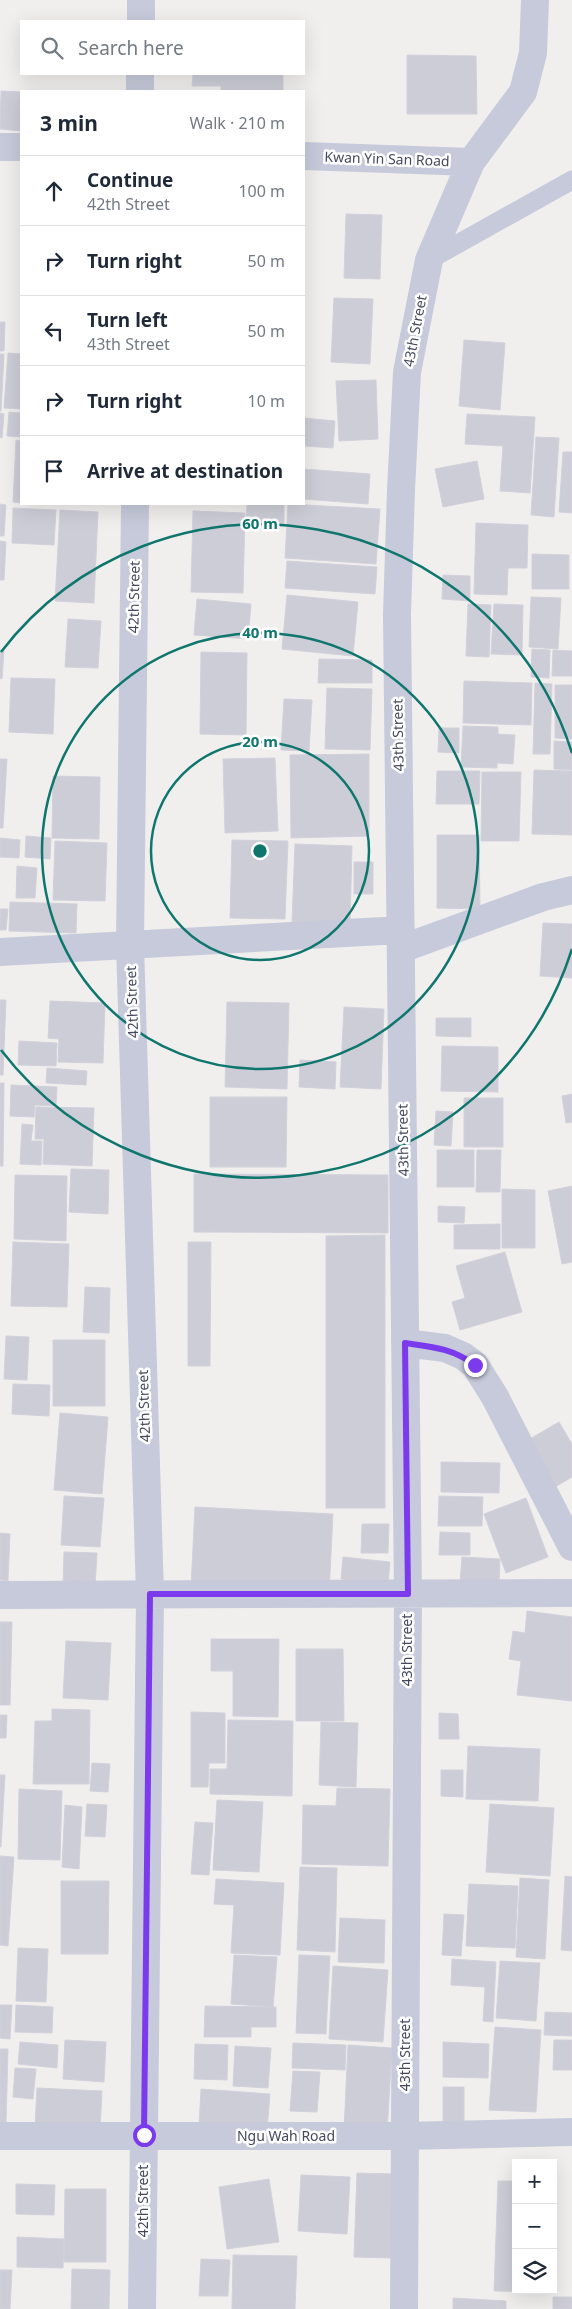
<!DOCTYPE html>
<html lang="en">
<head>
<meta charset="utf-8">
<style>
	:root { --surface:#fff; --page:#f2f2f3; --text:#1f2937; --muted:#747a83; --line:#e0e1e3 }
	body { margin:0; font-family:"Noto Sans",sans-serif; background:var(--page); color:var(--text) }
	.controls { position:absolute; right:15px; bottom:15px; display:grid; overflow:hidden; border-radius:0px; box-shadow:0 5px 20px #0002 }
	.controls button { width:45px; height:45px; display:grid; place-items:center; padding:0; border:0; border-bottom:1px solid var(--line); background:var(--surface); color:var(--text); font:25px sans-serif }
	.stop { position:absolute; width:15px; height:15px; margin:-11px; border:4px solid #7c3aed; border-radius:50%; background:#fff }
	.stop.end { background:#7c3aed; border-color:#fff; box-shadow:0 1px 5px #0008 }
	.list { margin:0; padding:0; list-style:none }
	h2 { display:flex; justify-content:space-between; align-items:center; height:65px; margin:0; padding:0 20px; font-size:21px }
	h2 small { font-size:16px; font-weight:400; color:var(--muted) }
	.list li { display:grid; grid-template-columns:32px 1fr auto; gap:15px; align-items:center; box-sizing:border-box; height:70px; padding:0 20px; border-top:1px solid var(--line) }
	.list b { display:block; font-size:19px; white-space:nowrap }
	.list p { margin:0; font-size:16px; white-space:nowrap; color:var(--muted) }
	.list em { font-size:16px; font-style:normal; color:var(--muted) }
	.icon { flex:none; width:28px; height:28px; fill:none; stroke:currentColor; stroke-width:2; stroke-linecap:round; stroke-linejoin:round }
	.map { position:relative; flex:none; width:572px; height:2309px; overflow:hidden }
	.search { position:absolute; background:var(--surface); box-shadow:0 5px 20px #0002; left:20px; top:20px; width:285px; height:55px; display:flex; align-items:center; gap:12px; box-sizing:border-box; padding:0 18px; border-radius:0px; color:var(--muted); font-size:19px }
	.panel { position:absolute; background:var(--surface); box-shadow:0 5px 20px #0002; left:20px; top:90px; width:285px; height:415px; border-radius:0px }
	.map>svg:first-child { display:block }
</style>
</head>
<body>
<div class="map">
<svg width="572" height="2309" viewBox="0 0 572 2309">
	<rect width="100%" height="100%" fill="#f1efee"/>
	<path fill="#cdcdd7" stroke="#d2d1db" d="M407 55 476 56 477 114H407Z
		M193 74H283V91H221V86H192Z
		M1 91 21 92V131L0 129Z
		M346 214 382 215 380 279 344 278Z
		M334 298 373 299 370 364 331 362Z
		M0 322H5L4 351H0Z
		M464 340 505 343 500 410 459 406Z
		M8 353 21 354V409L4 408Z
		M0 354H4L1 411H0Z
		M376 380 378 439 339 441 336 381Z
		M9 412 21 413V437L7 436Z
		M0 413 4 414 2 438 0 437Z
		M467 414 535 417 530 493 500 491 503 446 465 444Z
		M304 418 335 421 333 448 304 446Z
		M536 437 559 438 554 517 531 515Z
		M16 440 21 441V503L13 502Z
		M563 452H572V513L559 512Z
		M477 461 484 499 443 507 435 469Z
		M304 469 370 474 368 504 304 499Z
		M0 504 6 505 4 536H0Z
		M247 504H284V526H246Z
		M288 504 380 509 376 564 285 558Z
		M13 508 56 510 54 545 12 543Z
		M60 510 98 512 94 603 55 601Z
		M193 511 245 513 243 593 191 592Z
		M476 523 528 525 527 568H508L507 595 474 594Z
		M0 541 6 542 4 580H0Z
		M532 554 569 555V589H532Z
		M287 561 377 567 375 594 285 588Z
		M443 575 470 576V601L442 599Z
		M287 595 358 602 353 656 282 649Z
		M531 597 561 598 558 649 529 647Z
		M197 599 251 604 248 639 194 635Z
		M468 604 491 605 489 657 466 656Z
		M494 604 523 605 522 655 491 654Z
		M68 619 101 621 98 668 65 667Z
		M532 649 550 650 549 678 531 677Z
		M0 650H4L2 679 0 678Z
		M553 650 572 651V676H552Z
		M201 652 247 653 246 735 200 734Z
		M319 659 372 660V683H318Z
		M11 678 55 679 53 734 9 732Z
		M464 681 532 683 531 725 463 723Z
		M535 683 552 684 550 754H533Z
		M555 685H572V739L555 738Z
		M327 688 372 689 370 750 325 749Z
		M284 699 312 700 309 751 281 750Z
		M463 726 498 727V734L515 735 513 764 497 763V768L461 767Z
		M439 728H459V753L438 752Z
		M554 741 572 742V770L554 769Z
		M369 754V836L291 838 290 755Z
		M275 758 278 831 225 833 223 759Z
		M0 759H7L3 828H0Z
		M534 770 572 771V835L532 834Z
		M437 771H480L479 804H436Z
		M482 772H521L519 841H481Z
		M53 776 100 777 99 839 52 838Z
		M437 835H479L480 909 437 908Z
		M26 836 51 838 50 859 25 857Z
		M0 838 20 840 19 858 0 857Z
		M232 840 288 841 285 919 230 918Z
		M55 841 107 843 105 901 53 900Z
		M295 844 352 846 350 925 292 922Z
		M354 862H373V894H354Z
		M17 866 37 868 35 898H16Z
		M10 902 77 904 76 933 9 931Z
		M0 909H8L6 930H0Z
		M543 923 572 924V978L540 976Z
		M0 1000H6L3 1075H0Z
		M50 1001 105 1003 103 1063 58 1062 59 1039 48 1038Z
		M227 1002 289 1003 287 1089 225 1087Z
		M344 1007 384 1009 381 1089 340 1087Z
		M436 1018H471V1037L436 1036Z
		M19 1041 57 1043 56 1066 18 1065Z
		M442 1046 498 1047V1092L441 1091Z
		M300 1060 336 1062 335 1089 299 1087Z
		M47 1068 87 1071 86 1085 46 1083Z
		M0 1083H4L3 1166H0Z
		M11 1085 57 1087 56 1106 35 1105 34 1117 10 1116Z
		M572 1094V1122L566 1123 562 1096Z
		M210 1097H287L286 1167H210Z
		M464 1098H503V1147H464Z
		M36 1107 94 1108 92 1166 43 1164 44 1139H35Z
		M436 1111 453 1112 451 1146 434 1145Z
		M22 1124 33 1125 31 1141H42L41 1165 20 1164Z
		M437 1150H474V1187H437Z
		M477 1150H501L500 1192H476Z
		M71 1169 109 1170 108 1214 69 1212Z
		M194 1174 388 1175V1233L194 1232Z
		M15 1175 67 1176 66 1241 14 1239Z
		M572 1186V1262L562 1264 548 1191Z
		M502 1189 535 1190V1248H502Z
		M438 1206 465 1207 464 1223 438 1222Z
		M500 1224V1249H454V1225Z
		M385 1235V1508H326V1236Z
		M13 1242 69 1244 67 1307 11 1306Z
		M188 1242H211L210 1366H188Z
		M505 1252 522 1312 460 1330 452 1302 465 1298 456 1266Z
		M85 1287 110 1288 109 1333 83 1332Z
		M6 1336 29 1337 27 1380 4 1379Z
		M53 1340H105V1406H53Z
		M13 1384 50 1385 49 1416 12 1414Z
		M60 1413 108 1417 102 1494 54 1490Z
		M559 1422 572 1444V1477L550 1490 523 1443Z
		M441 1462 500 1463 499 1493 441 1492Z
		M64 1496 104 1498 100 1547 61 1545Z
		M439 1496 483 1497 482 1526H438Z
		M526 1498 548 1557 506 1573 484 1514Z
		M195 1507 333 1514 329 1594 191 1587Z
		M362 1524H389L388 1553H361Z
		M440 1532 470 1533V1555H439Z
		M0 1533 10 1534 8 1581 0 1580Z
		M64 1552 97 1553 95 1587 63 1586Z
		M343 1557 390 1562 388 1584 341 1579Z
		M462 1557 500 1559 499 1585 460 1583Z
		M527 1611 572 1617V1701L517 1695 521 1661 509 1659 513 1631 525 1633Z
		M0 1622H12L10 1705H0Z
		M211 1639H279L278 1717 233 1716V1671H211Z
		M66 1641 111 1643 108 1700 63 1698Z
		M296 1649H343L344 1721H296Z
		M52 1709 90 1710 89 1784H33L35 1721H52Z
		M191 1712 225 1713V1763H209L208 1787H191Z
		M439 1713 458 1714 459 1739H439Z
		M0 1715H7L6 1738H0Z
		M228 1720 293 1721 292 1796 210 1794V1769H227Z
		M321 1722 358 1723 356 1787 319 1785Z
		M468 1746 540 1749 538 1801 466 1799Z
		M92 1763 110 1764 108 1792 90 1791Z
		M441 1770H463V1797L441 1796Z
		M0 1775H5L1 1847H0Z
		M337 1788 390 1789 388 1866 302 1864 303 1805 336 1806Z
		M19 1789 62 1791 60 1860 18 1859Z
		M217 1800 263 1802 259 1872 213 1870Z
		M87 1804 107 1805 105 1837 85 1836Z
		M490 1804 554 1808 550 1876 486 1872Z
		M65 1805 82 1807 79 1869 62 1867Z
		M195 1822 213 1823 209 1875 191 1874Z
		M0 1856 14 1857 8 1946 0 1945Z
		M300 1867 337 1868 335 1952 297 1950Z
		M565 1876 572 1877V1951L561 1950Z
		M520 1878 549 1880 545 1959 516 1957Z
		M216 1879 284 1883 280 1955 231 1953 234 1905 214 1904Z
		M61 1881H109L108 1954H61Z
		M469 1884 518 1886 515 1948 466 1946Z
		M444 1914 464 1915 461 1956 442 1955Z
		M340 1918 385 1920 384 1963 338 1962Z
		M18 1948 48 1949 46 2002 16 2001Z
		M234 1955 277 1957 273 2007 231 2004Z
		M299 1955 330 1956 326 2034 296 2033Z
		M452 1959 496 1962 493 2022 483 2021 485 1987 451 1985Z
		M500 1961 540 1963 536 2021 496 2018Z
		M333 1966 388 1970 383 2042 329 2039Z
		M0 2005H12L10 2039 0 2038Z
		M16 2005 53 2007 52 2033 15 2032Z
		M205 2006 276 2007V2027H251V2037H204Z
		M545 2012 572 2013V2036L544 2035Z
		M495 2027 541 2030 536 2112 489 2110Z
		M65 2040 106 2042 104 2082 63 2079Z
		M554 2040H572V2070H553Z
		M20 2042 58 2045 57 2068 18 2064Z
		M443 2042 489 2044 488 2078 443 2077Z
		M293 2043 346 2045 345 2070 292 2068Z
		M195 2044 228 2045 227 2080 194 2079Z
		M348 2045 392 2048 387 2133 344 2130Z
		M235 2046 271 2048 268 2088 233 2086Z
		M0 2049H8L6 2125 0 2124Z
		M15 2068 36 2069 33 2099 13 2097Z
		M293 2071 320 2072 317 2112 290 2111Z
		M443 2087H464V2126L443 2125Z
		M37 2088 102 2091 100 2130 35 2127Z
		M201 2089 270 2094 267 2131 199 2126Z
		M357 2173 394 2174 391 2258 354 2257Z
		M301 2175 350 2177 347 2234 298 2231Z
		M269 2179 279 2242 227 2249 219 2187Z
		M498 2181H516V2290H543V2292L494 2291Z
		M16 2184 55 2185 54 2215 16 2214Z
		M65 2189H106V2262H64Z
		M17 2237 64 2239 63 2268 17 2267Z
		M233 2255 297 2256 295 2309H232Z
		M201 2259 230 2260 228 2296H199Z
		M72 2269 110 2270 109 2309H71Z
		M0 2270H12L10 2309H0Z
		M553 2297H572V2309H553Z
		M453 2298 506 2301V2309H453Z"/>
	<g fill="none" stroke-linecap="round" stroke-linejoin="round">
		<path stroke="#c6cada" stroke-width="19" d="M429 260 572 180"/>
		<path stroke="#c6cada" stroke-width="28" d="M141 21V0
			M140 91V74
			M0 147H21
			M304 156 471 162
			M135 504 130 944 150 1594 142 2309
			M401 949 543 897 572 890
			M0 952 401 930
			M405 1343 445 1348 463 1356 475 1365 495 1397 572 1547
			M0 1595 572 1593
			M0 2136H404L572 2132
			M404 2309 408 1594 397 614 401 490 407 372 429 260 471 162 523 92 533 53 535 0"/>
	</g>
	<g fill="none" stroke-linecap="round" stroke-linejoin="round">
		<path stroke="#7c3aed" stroke-width="6" d="M144 2135 150 1594H408L405 1343C433 1347 452 1348 475 1365"/>
	</g>
	<g fill="none" stroke="#0f766e" stroke-width="2.5">
		<circle cx="260" cy="851" r="109"/>
		<circle cx="260" cy="851" r="218"/>
		<path d="M572 949A327 327 0 0 1 1 1050M1 652A327 327 0 0 1 572 753"/>
	</g>
	<g text-anchor="middle" stroke-width="5" stroke-linejoin="round" paint-order="stroke">
		<g font-size="14" fill="#44495e" stroke="#fff">
			<text transform="translate(387 159) rotate(2)" y="5">Kwan Yin San Road</text>
			<text transform="translate(415 331) rotate(-79)" y="5">43th Street</text>
			<text transform="translate(134 597) rotate(-89)" y="5">42th Street</text>
			<text transform="translate(398 735) rotate(-91)" y="5">43th Street</text>
			<text transform="translate(132 1002) rotate(-92)" y="5">42th Street</text>
			<text transform="translate(403 1140) rotate(-91)" y="5">43th Street</text>
			<text transform="translate(144 1406) rotate(-92)" y="5">42th Street</text>
			<text transform="translate(407 1650) rotate(-90)" y="5">43th Street</text>
			<text transform="translate(405 2055) rotate(-90)" y="5">43th Street</text>
			<text x="286" y="2141">Ngu Wah Road</text>
			<text transform="translate(143 2201) rotate(-90)" y="5">42th Street</text>
		</g>
	</g>
	<circle cx="260" cy="851" r="8" fill="#0f766e" stroke="#fff" stroke-width="2.5"/>
	<g font-size="15" text-anchor="middle" font-weight="bold" fill="#0f766e" stroke="#fff" stroke-width="5" stroke-linejoin="round" paint-order="stroke">
		<text x="260" y="529">60 m</text>
		<text x="260" y="638">40 m</text>
		<text x="260" y="747">20 m</text>
	</g>
</svg>
<div class="controls">
<button>+</button>
<button>−</button>
<button><svg class="icon" aria-label="layers" viewBox="0 0 24 24"><path d="M12 4l9 5-9 5-9-5zM3 14l9 5 9-5"/></svg></button>
</div>
<div class="stop" style="left:144px;top:2135px"></div>
<div class="stop end" style="left:475px;top:1365px"></div>
<div class="search"><svg class="icon" aria-label="search" viewBox="0 0 24 24"><circle cx="10" cy="10" r="6"/><path d="M15 15l6 6"/></svg>Search here</div>
<section class="panel">
<h2>3 min<small>Walk · 210 m</small></h2>
<ul class="list">
<li><svg class="icon" aria-label="ahead" viewBox="0 0 24 24"><path d="M12 20V5M6 11l6-6 6 6"/></svg><div><b>Continue</b><p>42th Street</p></div><em>100 m</em></li>
<li><svg class="icon" aria-label="right" viewBox="0 0 24 24"><path d="M7 20v-9h11M14 6l5 5-5 5"/></svg><div><b>Turn right</b></div><em>50 m</em></li>
<li><svg class="icon" aria-label="left" viewBox="0 0 24 24"><path d="M17 20v-9H6M10 6l-5 5 5 5"/></svg><div><b>Turn left</b><p>43th Street</p></div><em>50 m</em></li>
<li><svg class="icon" aria-label="right" viewBox="0 0 24 24"><path d="M7 20v-9h11M14 6l5 5-5 5"/></svg><div><b>Turn right</b></div><em>10 m</em></li>
<li><svg class="icon" aria-label="arrive" viewBox="0 0 24 24"><path d="M6 21V4h12l-3 4 3 4H6"/></svg><div><b>Arrive at destination</b></div></li>
</ul>
</section>
</div>
</body>
</html>
